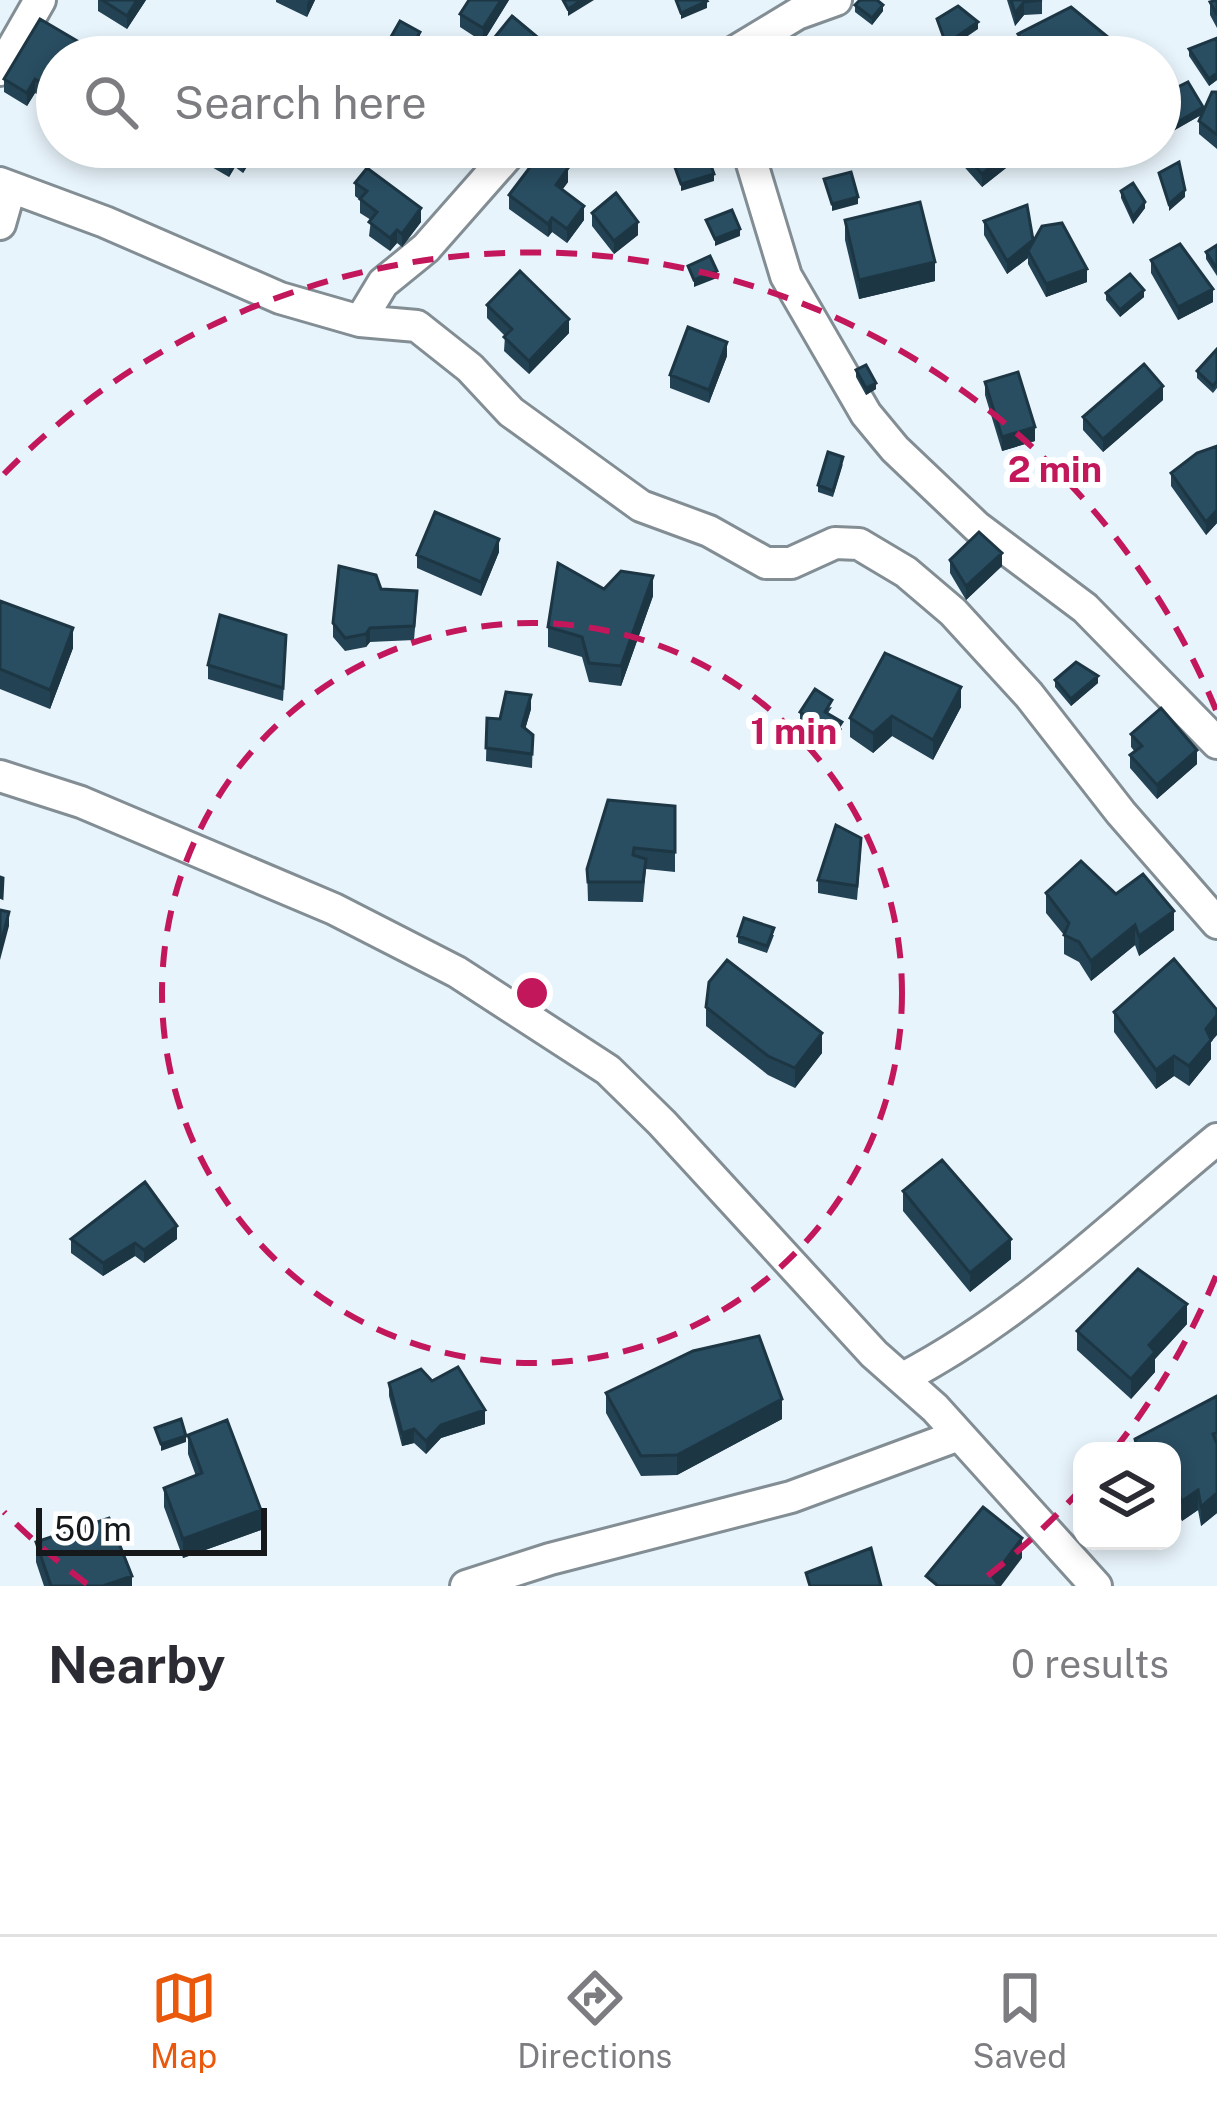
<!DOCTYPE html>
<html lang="en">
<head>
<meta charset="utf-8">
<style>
	:root { --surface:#fff; --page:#f2f2f3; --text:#2b2b33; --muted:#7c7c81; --line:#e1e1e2; --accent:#ea580c }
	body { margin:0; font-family:"Public Sans",sans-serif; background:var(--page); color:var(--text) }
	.controls { position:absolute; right:36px; bottom:36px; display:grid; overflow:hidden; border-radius:24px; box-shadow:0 6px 18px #0003 }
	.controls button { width:108px; height:108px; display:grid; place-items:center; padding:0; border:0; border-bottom:3px solid var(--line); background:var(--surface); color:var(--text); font:60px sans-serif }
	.scale { position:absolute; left:36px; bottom:30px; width:231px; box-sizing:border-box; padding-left:12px; border:6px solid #15191b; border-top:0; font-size:33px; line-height:42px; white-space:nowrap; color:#15191b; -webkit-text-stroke:9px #fff; paint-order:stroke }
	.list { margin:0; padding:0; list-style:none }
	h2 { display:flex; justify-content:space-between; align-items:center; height:156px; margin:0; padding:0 48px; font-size:51px }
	h2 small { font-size:39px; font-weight:400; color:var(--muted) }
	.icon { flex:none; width:66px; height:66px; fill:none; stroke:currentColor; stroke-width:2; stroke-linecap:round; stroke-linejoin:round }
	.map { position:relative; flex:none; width:1217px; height:1586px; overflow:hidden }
	.search { position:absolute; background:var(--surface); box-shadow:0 6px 18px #0003; left:36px; right:36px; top:36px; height:132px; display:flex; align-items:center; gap:30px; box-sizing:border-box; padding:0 42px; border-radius:66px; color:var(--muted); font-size:45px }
	.sheet { height:348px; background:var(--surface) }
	nav { display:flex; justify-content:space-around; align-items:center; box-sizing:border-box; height:168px; border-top:3px solid var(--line); background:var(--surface); font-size:33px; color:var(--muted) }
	nav a { display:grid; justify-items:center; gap:6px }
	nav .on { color:var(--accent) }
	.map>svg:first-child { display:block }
</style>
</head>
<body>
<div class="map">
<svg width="1217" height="1586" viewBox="0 0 1217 1586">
	<rect width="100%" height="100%" fill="#e8f4fc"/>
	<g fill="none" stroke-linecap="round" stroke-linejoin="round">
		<g stroke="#828d94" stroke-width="36">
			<path id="street" d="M726 57 797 14 836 0
				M0 70 40 0
				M747 147 786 276 866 414 895 449 977 527 1085 608 1217 743
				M0 183 105 222 280 298 360 321 417 326 470 368 511 412 641 506 709 531 766 563H791L835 543 859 544 906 572 953 612 1029 695 1121 813 1217 923
				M0 224 10 189
				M360 321 383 283 426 248 515 147
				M0 776 81 802 334 909 457 972 608 1070 662 1123 874 1354 935 1408 1096 1586
				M903 1378C1022 1316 1115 1223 1217 1139
				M466 1586 550 1559 791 1497 959 1435"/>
		</g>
		<use href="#street" stroke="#fff" stroke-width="30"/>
	</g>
	<path fill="#234253" d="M98 0H146L127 29 98 11Z
		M276 0H315L307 17 276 2Z
		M469 0H509L483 42 460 27V14Z
		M1007 0H1042V14L1024 15 1015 26Z
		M1217 0V28L1210 15V2Z
		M855 5 883 11 872 25 855 12Z
		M40 19 79 42V56L57 57V92L51 102 35 93 27 106 4 92V79Z
		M1018 34 1109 51 1102 57H1025L1018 48Z
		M1217 38V80L1209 86 1189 56V49Z
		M420 39 410 57H399L387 51V44Z
		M490 43 548 57H490Z
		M1217 92V149L1199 134V121L1201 115 1173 131 1160 107V96L1203 112Z
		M205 147H259L243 173 235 167 229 177 210 166V153L205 149Z
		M952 147H1030V149L982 187 952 153Z
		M568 182 562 190 584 220 567 243 552 232 548 237 509 209V195Z
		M355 183 421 222 402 247 397 243 390 251 369 236 371 220 360 213V200L355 196Z
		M1121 191 1145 208 1133 224 1121 198Z
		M592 213 638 235 614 254 592 226Z
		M845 220 935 281 859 299 845 240Z
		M984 221 1033 242 1087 282 1046 297 1028 264V258L1007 274 984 235Z
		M1217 245V276L1206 259V252Z
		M1151 260 1213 302 1178 320 1151 273Z
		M1106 293 1144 297 1120 317 1106 300Z
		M487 305 569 333 529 374 504 351 505 336 487 318Z
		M1217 349V388L1213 393 1197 378V371Z
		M727 356 709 403 670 388V375Z
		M856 370 876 389 866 395 856 377Z
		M985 382 1035 441 1002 451 985 395Z
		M1163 400 1103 452 1083 430V417Z
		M1217 446V523L1206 535 1171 486V473Z
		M843 464 833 497 818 492V485Z
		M499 552 481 596 417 568V555Z
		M950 560 1002 566 966 600 950 573Z
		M381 589 417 604 414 640 370 642 366 647 345 651 333 637V623Z
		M604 589 653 596 621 686 589 682 582 657 548 647V627Z
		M0 601 73 648 50 709 0 689Z
		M286 648 283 701 208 679V665Z
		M1055 680 1098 683 1071 706 1055 687Z
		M832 707 828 713 842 729 834 741 800 719V712Z
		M961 707 933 760 892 736 873 753 850 737V718Z
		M531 709 525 729 533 735 532 768 486 761 487 718 500 719Z
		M1131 734 1197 764 1157 799 1130 768V755L1135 752 1131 747Z
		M675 806V872L646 869 643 902 588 901 587 869Z
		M861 852 857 900 818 893V880Z
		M1046 893 1116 894 1174 930 1139 956 1135 945 1091 981 1079 962 1064 954V935L1046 913Z
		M774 935 767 953 738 943V936Z
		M706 1007 822 1053 795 1088 768 1075 706 1026Z
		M1114 1012 1211 1042V1059L1189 1086 1174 1076 1156 1089 1114 1032Z
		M903 1191 1011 1259 970 1292 903 1211Z
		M71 1239H177L144 1263 135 1256 103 1276 71 1253Z
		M1187 1324 1155 1359V1372L1131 1399 1077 1350V1331Z
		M432 1381 485 1424 441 1438 426 1454 414 1443 402 1446 389 1396V1383Z
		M606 1393 782 1419 677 1475 641 1476 606 1413Z
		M1217 1396V1513L1201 1526 1198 1510 1182 1521 1172 1502V1451H1135V1439Z
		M188 1435 261 1530 183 1558 164 1507V1488L196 1476 188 1454Z
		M36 1542 132 1586H44L36 1562Z"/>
	<path fill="#1d3644" d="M137 0H146L127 29V16Z
		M309 0H315L307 17V4Z
		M501 0H509L483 42V28Z
		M582 0H594L568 16V9Z
		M707 1V8L681 19V13Z
		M1024 2V15L1015 26V13Z
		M883 5V11L872 25V18Z
		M978 22V29L946 51V44Z
		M420 32V39L410 57H407Z
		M1109 38V51L1102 57H1084Z
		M79 42 78 57H70Z
		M1217 73V80L1209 86V79Z
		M35 79V93L27 106V93Z
		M57 79V92L51 102V89Z
		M1203 107V114L1173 131V125Z
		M251 147H259L243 173V159Z
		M719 147H728L715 157V150Z
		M1016 147H1030V149L982 187V174Z
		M235 154V167L229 177V163Z
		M568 168V182L556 198V185Z
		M714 174V181L681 191V184Z
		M1185 190V197L1169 211V204Z
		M858 197V204L832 211V204Z
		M1145 202V208L1133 224V217Z
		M584 206V220L567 243V229Z
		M421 208V222L402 247V234Z
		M552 218V232L548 237V224Z
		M638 222V235L614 254V241Z
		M740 229V236L715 246V239Z
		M397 230V243L390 251V238Z
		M1033 240 1028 251V258L1007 274V261Z
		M935 262V281L859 299V280Z
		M1087 269V282L1046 297V284Z
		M717 271V278L694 287V280Z
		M1213 289V302L1178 320V307Z
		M1144 290V297L1120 317V310Z
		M569 319V333L529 374V361Z
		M727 342V356L709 403V390Z
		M876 383V389L866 395V388Z
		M1163 386V400L1103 452V439Z
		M1035 427V441L1002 451V437Z
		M1217 510V523L1206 535V522Z
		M499 539V552L481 596V582Z
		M1002 553V566L966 600V586Z
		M653 576V596L621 686V666Z
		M73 628V648L50 709V690Z
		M370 628V642L366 647V634Z
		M1098 676V683L1071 706V699Z
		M961 687V707L933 760V740Z
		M531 695V709L522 740V726Z
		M892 716V736L873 753V733Z
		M1197 750V764L1157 799V785Z
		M1174 911V930L1139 956V936Z
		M9 912V926L0 960V947Z
		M1135 925V945L1091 981V961Z
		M1217 1015V1035L1211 1042V1059L1189 1086V1066L1206 1029Z
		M822 1033V1053L795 1088V1068Z
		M1174 1056V1076L1156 1089V1070Z
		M177 1226V1239L144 1263V1250Z
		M1011 1239V1259L970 1292V1273Z
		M135 1243V1256L103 1276V1263Z
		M1187 1304V1324L1155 1359V1372L1131 1399V1379L1149 1345Z
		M782 1399V1419L677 1475V1455Z
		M485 1410V1424L441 1438 426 1454V1441L441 1425Z
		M414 1429V1443L402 1446V1433Z
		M186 1436V1442L161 1451V1444Z
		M1198 1490V1510L1182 1521V1501Z
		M1217 1493V1513L1201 1526V1507Z
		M261 1510V1530L183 1558V1539Z
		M1022 1538V1558L1001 1586H993V1577Z
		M132 1576V1586H103Z"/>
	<path fill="#294d61" stroke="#1d3644" stroke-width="3" d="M102 0H137L127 16Z
		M469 0H501L483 28 460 14Z
		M563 0H582L568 9Z
		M676 0H706L707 1 681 13Z
		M860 0H877L883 5 872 18 855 5Z
		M1011 0H1042L1024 2 1015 13Z
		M1217 0V15L1210 2Z
		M958 6 978 22 946 44 937 19Z
		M1071 7 1109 38 1084 57H1034L1018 34Z
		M512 16 548 46 539 57H507L490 43Z
		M40 19 79 42 70 57H57V79L51 89 35 79 27 93 4 79Z
		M400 21 420 32 407 55 387 44Z
		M1217 38V73L1209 79 1189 49Z
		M156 46 181 57H151Z
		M1188 82 1203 107 1173 125 1160 100V96Z
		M1212 92H1217V135L1199 121Z
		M214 147H251L243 159 235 154 229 163 210 152Z
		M958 147H1016L982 174Z
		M543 150 568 168 556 185 584 206 567 229 552 218 548 224 509 195Z
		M706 151 714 174 681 184 673 162Z
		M1179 162 1185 190 1169 204 1159 173Z
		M367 168 421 208 402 234 397 230 390 238 369 222 377 212 360 199 367 191 355 183Z
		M851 172 858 197 832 204 824 179Z
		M1133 183 1145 202 1133 217 1121 191Z
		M616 193 638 222 614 241 592 213Z
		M920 202 935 262 859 280 845 220Z
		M1027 205 1033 240 1007 261 984 221Z
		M732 210 740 229 715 239 706 220Z
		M1062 223 1087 269 1046 284 1028 251 1042 226Z
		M1180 244 1213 289 1178 307 1151 260Z
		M1217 245V269L1206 252Z
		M710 256 717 271 694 280 688 266Z
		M520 271 569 319 529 361 504 337 512 329 487 305Z
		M1130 274 1144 290 1120 310 1106 293Z
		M688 327 727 342 709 390 670 375Z
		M1217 349V381L1213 386 1197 371Z
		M1144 364 1163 386 1103 439 1083 417Z
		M866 365 876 383 866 388 856 370Z
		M1018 372 1035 427 1002 437 985 382Z
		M1217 446V510L1206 522 1171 473 1197 453Z
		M828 452 843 457 833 491 818 485Z
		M435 512 499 539 481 582 417 555Z
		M979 532 1002 553 966 586 950 560Z
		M558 563 604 589 621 571 653 576 621 666 589 663 582 637 548 627Z
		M339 566 376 575 381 589 417 591 414 626 370 628 366 634 345 638 333 623Z
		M0 601 73 628 50 690 0 669Z
		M220 615 286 635 283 688 208 665Z
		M885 653 961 687 933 740 892 716 873 733 850 718Z
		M1076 662 1098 676 1071 699 1055 680Z
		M815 689 832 700 825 712 842 722 834 734 800 712Z
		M506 692 531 695 522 726 533 735 532 754 486 748 487 718 500 719Z
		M1161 708 1197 750 1157 785 1130 755 1142 746 1131 734Z
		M608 800 675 806V852L634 848 633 855 646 859 643 882H588L587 869Z
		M836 825 861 838 857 886 818 880Z
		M1081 861 1116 894 1143 874 1174 911 1139 936 1135 925 1091 961 1079 942 1064 935 1069 923 1046 893Z
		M0 877 3 878 2 898 0 897Z
		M0 910 9 912 0 947Z
		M744 918 774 928 767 946 738 936Z
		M1174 959 1217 1010V1015L1206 1029 1211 1040 1189 1066 1174 1056 1156 1070 1114 1012Z
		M727 960 822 1033 795 1068 768 1056 706 1007 709 982Z
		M942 1160 1011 1239 970 1273 903 1191Z
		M145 1182 177 1226 144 1250 135 1243 103 1263 71 1239Z
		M1138 1269 1187 1304 1149 1345 1155 1352 1131 1379 1077 1331Z
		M759 1336 782 1399 677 1455 641 1456 606 1393 693 1351Z
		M458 1367 485 1410 441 1425 426 1441 414 1429 402 1433 389 1383 421 1369 432 1381Z
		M1217 1396V1432L1213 1434 1217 1444V1493L1201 1507 1198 1490 1182 1501 1172 1482V1451H1138L1135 1439Z
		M181 1419 186 1436 161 1444 155 1428Z
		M227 1420 261 1510 183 1539 164 1488 202 1473 188 1435Z
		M983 1507 1022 1538 993 1577 999 1586H938L926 1576Z
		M109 1518 132 1576 103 1586H51L36 1542Z
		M871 1548 881 1586H810L806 1573Z"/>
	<g fill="none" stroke="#c2185b" stroke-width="6" stroke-dasharray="21 15">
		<circle cx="532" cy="993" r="370"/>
		<path d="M1216 1276A740 740 0 0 1 1115 1449M1082 1488A740 740 0 0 1 977 1584M87 1584A740 740 0 0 1 4 1512M4 474A740 740 0 0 1 1216 710"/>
	</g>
	<circle cx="532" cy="993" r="18" fill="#c2185b" stroke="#fff" stroke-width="6"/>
	<g font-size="36" text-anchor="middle" font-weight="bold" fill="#c2185b" stroke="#fff" stroke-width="12" stroke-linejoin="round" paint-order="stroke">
		<text x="1055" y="482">2 min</text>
		<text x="794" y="744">1 min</text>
	</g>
</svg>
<div class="controls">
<button><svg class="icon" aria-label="layers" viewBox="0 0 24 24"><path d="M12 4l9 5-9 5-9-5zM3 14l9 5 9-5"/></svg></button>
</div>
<div class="scale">50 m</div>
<div class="search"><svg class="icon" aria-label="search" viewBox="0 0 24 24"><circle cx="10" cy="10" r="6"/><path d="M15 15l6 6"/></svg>Search here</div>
</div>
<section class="sheet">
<h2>Nearby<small>0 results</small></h2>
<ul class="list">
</ul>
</section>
<nav>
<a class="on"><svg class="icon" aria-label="map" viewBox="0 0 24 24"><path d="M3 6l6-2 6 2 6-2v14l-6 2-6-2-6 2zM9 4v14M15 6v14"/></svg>Map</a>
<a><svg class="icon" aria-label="directions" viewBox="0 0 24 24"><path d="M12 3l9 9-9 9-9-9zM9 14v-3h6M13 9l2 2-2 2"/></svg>Directions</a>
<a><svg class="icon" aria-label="saved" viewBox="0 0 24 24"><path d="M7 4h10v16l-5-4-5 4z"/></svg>Saved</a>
</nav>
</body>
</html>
